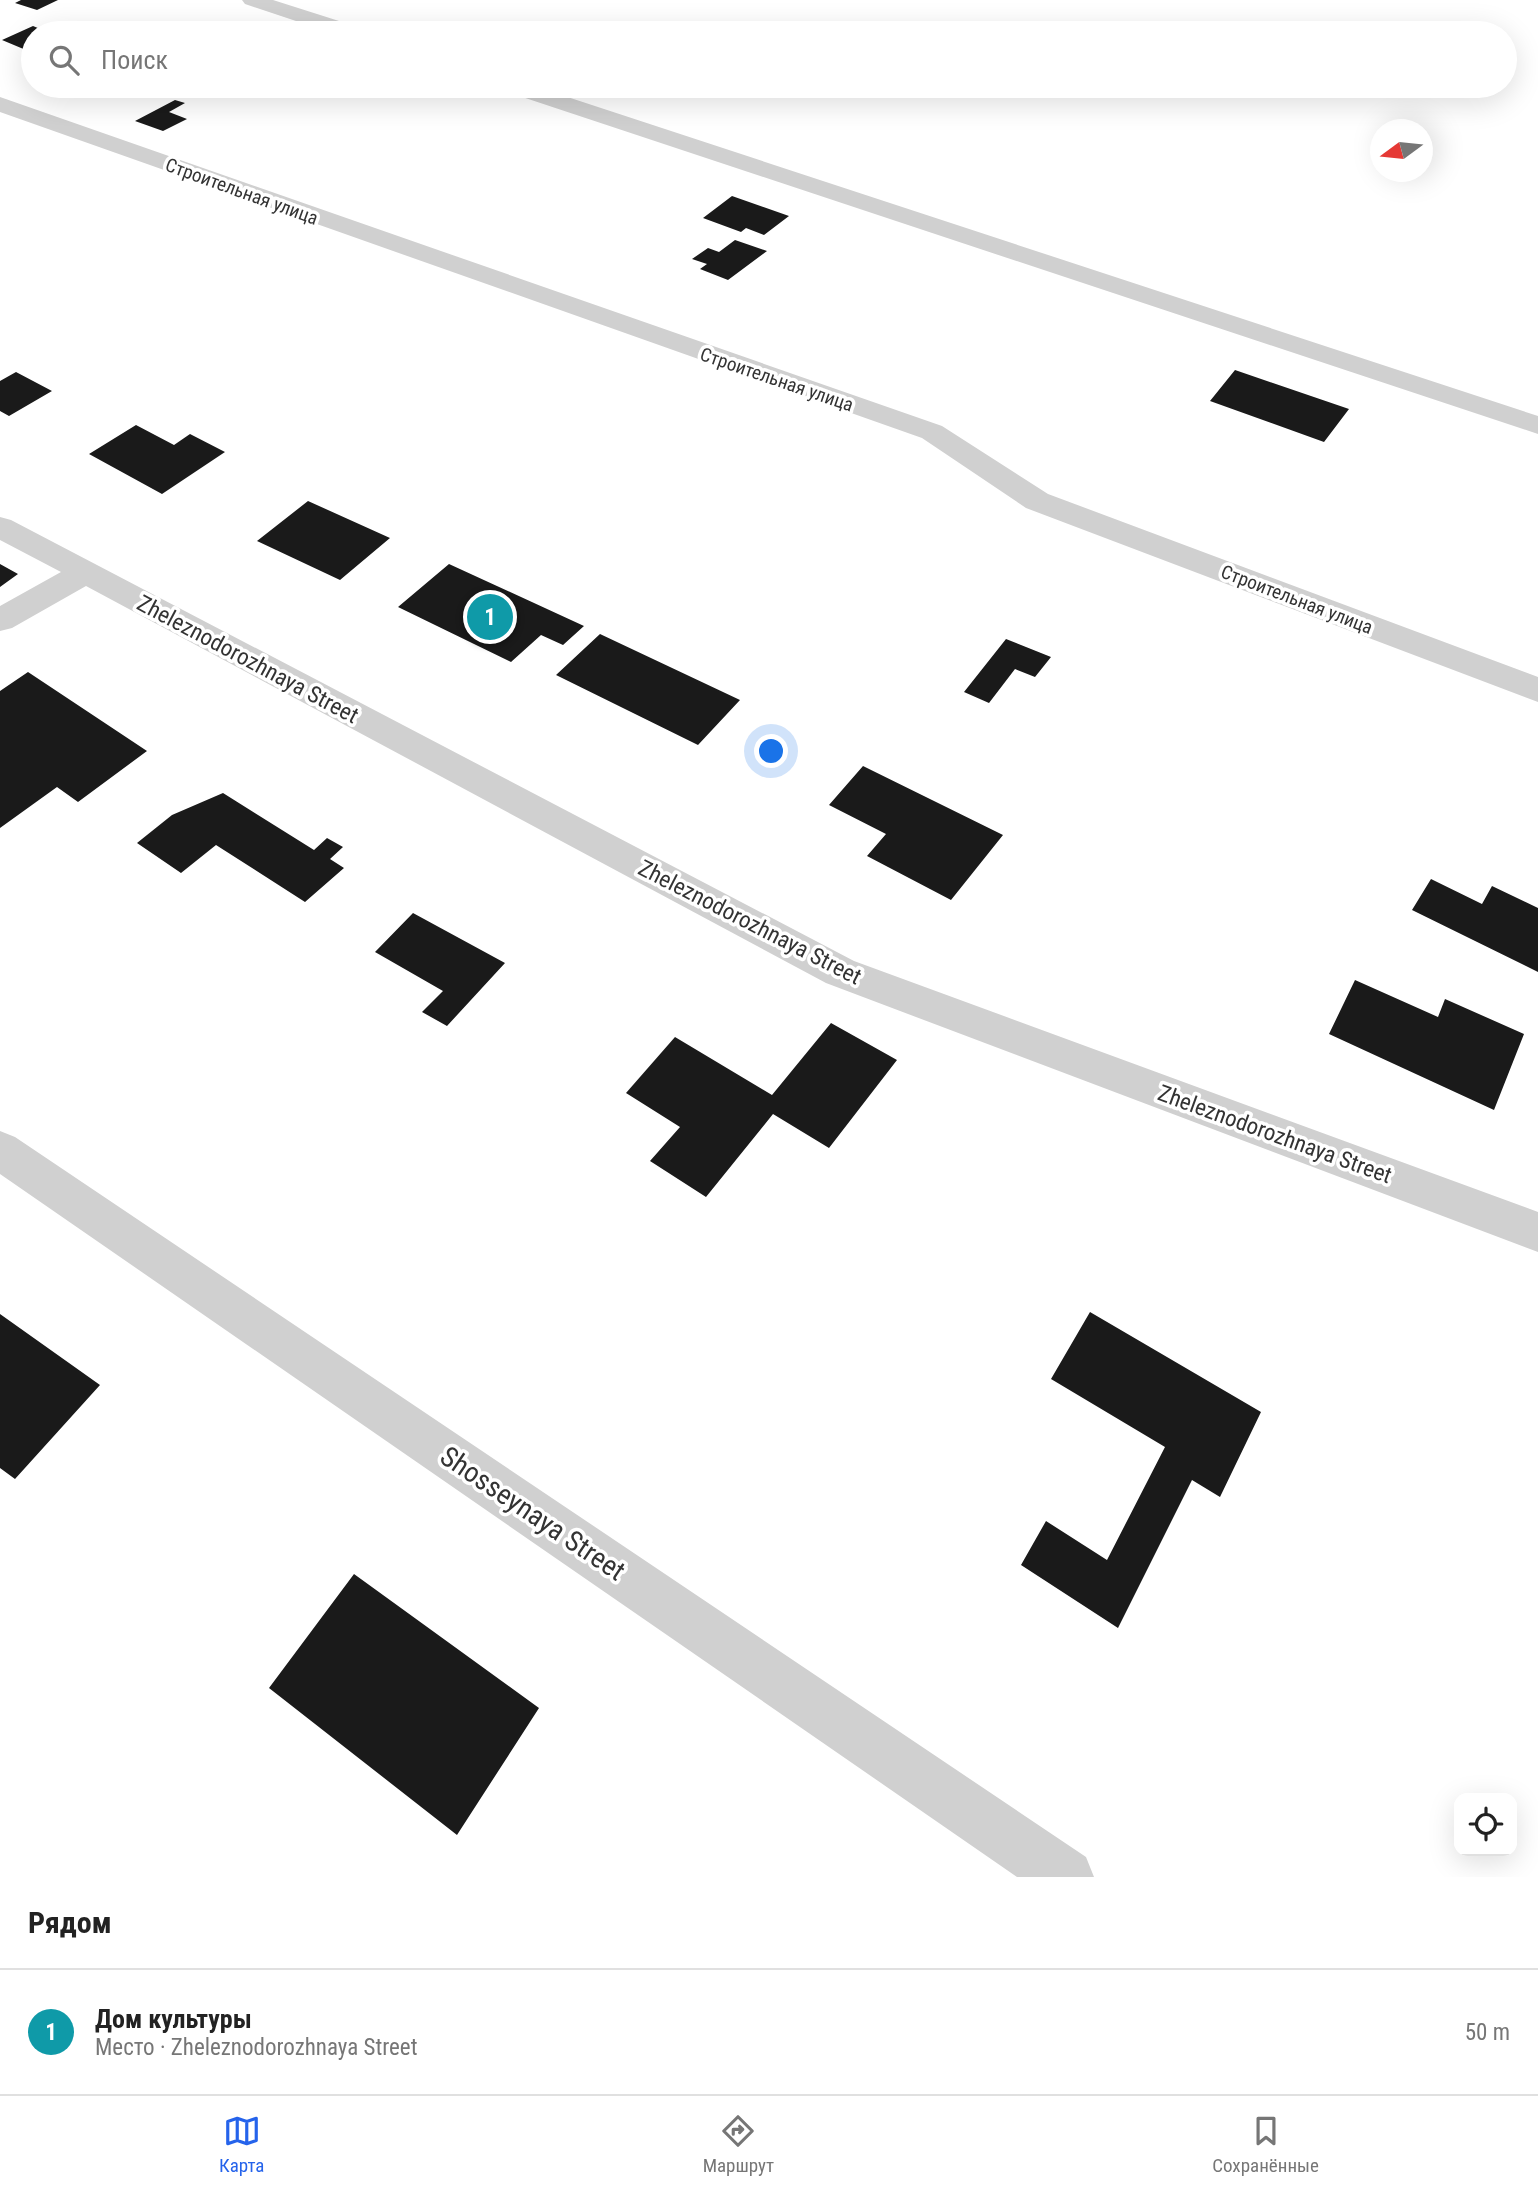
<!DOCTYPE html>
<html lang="ru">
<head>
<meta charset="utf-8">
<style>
	:root { --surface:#fff; --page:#f2f2f2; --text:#222; --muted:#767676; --line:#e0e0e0; --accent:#2563eb }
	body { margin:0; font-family:"Roboto Condensed",sans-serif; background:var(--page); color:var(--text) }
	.controls { position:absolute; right:21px; bottom:21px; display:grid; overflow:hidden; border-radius:14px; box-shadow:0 7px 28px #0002 }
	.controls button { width:63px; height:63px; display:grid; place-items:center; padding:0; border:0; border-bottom:2px solid var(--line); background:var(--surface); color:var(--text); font:35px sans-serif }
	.compass { position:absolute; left:1370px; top:119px; width:63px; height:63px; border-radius:50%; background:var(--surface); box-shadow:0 7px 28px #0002; rotate:255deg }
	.you { position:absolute; left:772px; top:752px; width:24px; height:24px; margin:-18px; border:5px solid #fff; border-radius:50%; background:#1a73e8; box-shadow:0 0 0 10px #1a73e833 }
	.badge { display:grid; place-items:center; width:46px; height:46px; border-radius:50%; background:var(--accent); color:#fff; font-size:23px; font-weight:700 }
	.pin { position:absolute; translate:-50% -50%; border:4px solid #fff; box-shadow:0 2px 7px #0006 }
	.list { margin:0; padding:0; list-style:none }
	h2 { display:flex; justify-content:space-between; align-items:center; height:91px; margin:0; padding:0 28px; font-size:30px }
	h2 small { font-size:23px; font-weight:400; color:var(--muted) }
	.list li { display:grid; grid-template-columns:46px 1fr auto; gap:21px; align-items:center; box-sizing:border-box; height:126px; padding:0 28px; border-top:2px solid var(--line) }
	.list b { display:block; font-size:26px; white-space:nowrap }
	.list p { margin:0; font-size:23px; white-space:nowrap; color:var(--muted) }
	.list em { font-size:23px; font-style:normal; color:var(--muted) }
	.icon { flex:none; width:38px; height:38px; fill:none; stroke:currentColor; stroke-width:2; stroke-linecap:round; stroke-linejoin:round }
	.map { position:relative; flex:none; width:1538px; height:1877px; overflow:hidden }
	.search { position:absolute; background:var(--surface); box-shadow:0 7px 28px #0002; left:21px; right:21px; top:21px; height:77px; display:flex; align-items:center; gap:18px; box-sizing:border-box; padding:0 24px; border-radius:38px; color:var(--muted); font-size:26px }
	.sheet { height:217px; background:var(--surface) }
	nav { display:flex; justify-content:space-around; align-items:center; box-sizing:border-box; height:98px; border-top:2px solid var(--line); background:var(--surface); font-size:19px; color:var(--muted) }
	nav a { display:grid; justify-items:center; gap:4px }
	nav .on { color:var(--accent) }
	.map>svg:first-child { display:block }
</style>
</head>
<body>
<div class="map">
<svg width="1538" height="1877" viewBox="0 0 1538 1877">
	<rect width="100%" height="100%" fill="#fff"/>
	<path fill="#1a1a1a" d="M21 0H58L37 10 15 3Z
		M33 26 50 33H33V53L2 40Z
		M175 100 185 103 169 112 187 119 163 131 135 121Z
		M732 196 789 216 764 235 746 228 741 232 703 218Z
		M735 240 767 251 728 280 700 269 707 264 692 259 708 248 719 252Z
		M1235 370 1349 409 1324 442 1210 401Z
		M16 372 52 391 9 416 0 411V381Z
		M136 425 174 445 190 434 225 452 162 494 89 454Z
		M308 501 390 538 340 580 257 541Z
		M0 564 18 574 0 587Z
		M449 564 584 626 563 645 541 635 511 662 398 607Z
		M600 634 740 700 698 745 556 675Z
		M1006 639 1051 657 1035 677 1015 669 989 703 964 692Z
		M28 672 147 751 78 802 57 787 0 828V691Z
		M863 766 1003 835 951 900 867 856 886 834 829 805Z
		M223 793 314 850 327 838 343 847 330 859 344 868 305 902 216 845 181 873 137 843 172 815Z
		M1431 879 1482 904 1492 886 1538 908V972L1412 910Z
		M413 913 505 963 447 1026 422 1012 443 991 375 952Z
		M1355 980 1438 1017 1445 999 1524 1034 1494 1110 1329 1034Z
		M831 1023 897 1060 829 1148 773 1114 706 1197 650 1161 680 1127 626 1093 675 1037 772 1095Z
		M1090 1312 1261 1412 1220 1497 1192 1480 1118 1628 1021 1565 1046 1521 1107 1560 1165 1447 1051 1379Z
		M0 1314 100 1385 15 1479 0 1468Z
		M354 1574 539 1708 457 1835 269 1688Z"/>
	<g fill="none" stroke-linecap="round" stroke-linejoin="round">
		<path fill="#d0d0d0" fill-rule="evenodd" d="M242 0H273L361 28 364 33H332L245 4Z
			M501 86H534L1538 416V434L504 91Z
			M0 97 942 426 1048 494 1538 677V702L1026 508 922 438 0 112Z
			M0 517 11 520 854 961 1538 1212V1252L826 983 86 586 12 628 0 631V606L61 572 0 540Z
			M0 1131 15 1137 1086 1857 1094 1877H1017L0 1174Z"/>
	</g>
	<g text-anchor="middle" stroke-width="7" stroke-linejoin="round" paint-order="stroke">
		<g font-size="19" fill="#333" stroke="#fff">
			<text transform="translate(242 191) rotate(20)" y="7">Строительная улица</text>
			<text transform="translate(777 379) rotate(19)" y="7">Строительная улица</text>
			<text transform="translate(1297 599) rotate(21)" y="7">Строительная улица</text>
		</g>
		<g font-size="23" fill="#333" stroke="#fff">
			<text transform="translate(248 659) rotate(28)" y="8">Zheleznodorozhnaya Street</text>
			<text transform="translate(750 922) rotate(27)" y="8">Zheleznodorozhnaya Street</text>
			<text transform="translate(1275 1134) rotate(20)" y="8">Zheleznodorozhnaya Street</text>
		</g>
		<g font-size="28" fill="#333" stroke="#fff">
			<text transform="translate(533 1513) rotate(34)" y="10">Shosseynaya Street</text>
		</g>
	</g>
</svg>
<div class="controls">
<button><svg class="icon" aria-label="locate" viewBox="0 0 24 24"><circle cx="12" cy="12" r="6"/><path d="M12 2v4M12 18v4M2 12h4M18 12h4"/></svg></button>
</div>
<svg class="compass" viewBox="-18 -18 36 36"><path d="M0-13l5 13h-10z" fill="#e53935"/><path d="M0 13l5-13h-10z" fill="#767676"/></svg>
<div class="you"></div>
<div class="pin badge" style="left:490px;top:617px;background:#0f9aa8">1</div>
<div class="search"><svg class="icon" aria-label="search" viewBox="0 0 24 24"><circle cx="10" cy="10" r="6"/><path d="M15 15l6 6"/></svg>Поиск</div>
</div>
<section class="sheet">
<h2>Рядом<small></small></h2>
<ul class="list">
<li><span class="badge" style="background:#0f9aa8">1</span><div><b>Дом культуры</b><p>Место · Zheleznodorozhnaya Street</p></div><em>50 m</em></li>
</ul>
</section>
<nav>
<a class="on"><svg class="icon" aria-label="map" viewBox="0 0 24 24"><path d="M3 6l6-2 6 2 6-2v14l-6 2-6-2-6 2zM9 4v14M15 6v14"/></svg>Карта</a>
<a><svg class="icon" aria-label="directions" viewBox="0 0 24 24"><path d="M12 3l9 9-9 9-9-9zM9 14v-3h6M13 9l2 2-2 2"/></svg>Маршрут</a>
<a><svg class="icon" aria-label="saved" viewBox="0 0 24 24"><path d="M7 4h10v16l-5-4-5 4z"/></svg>Сохранённые</a>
</nav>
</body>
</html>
